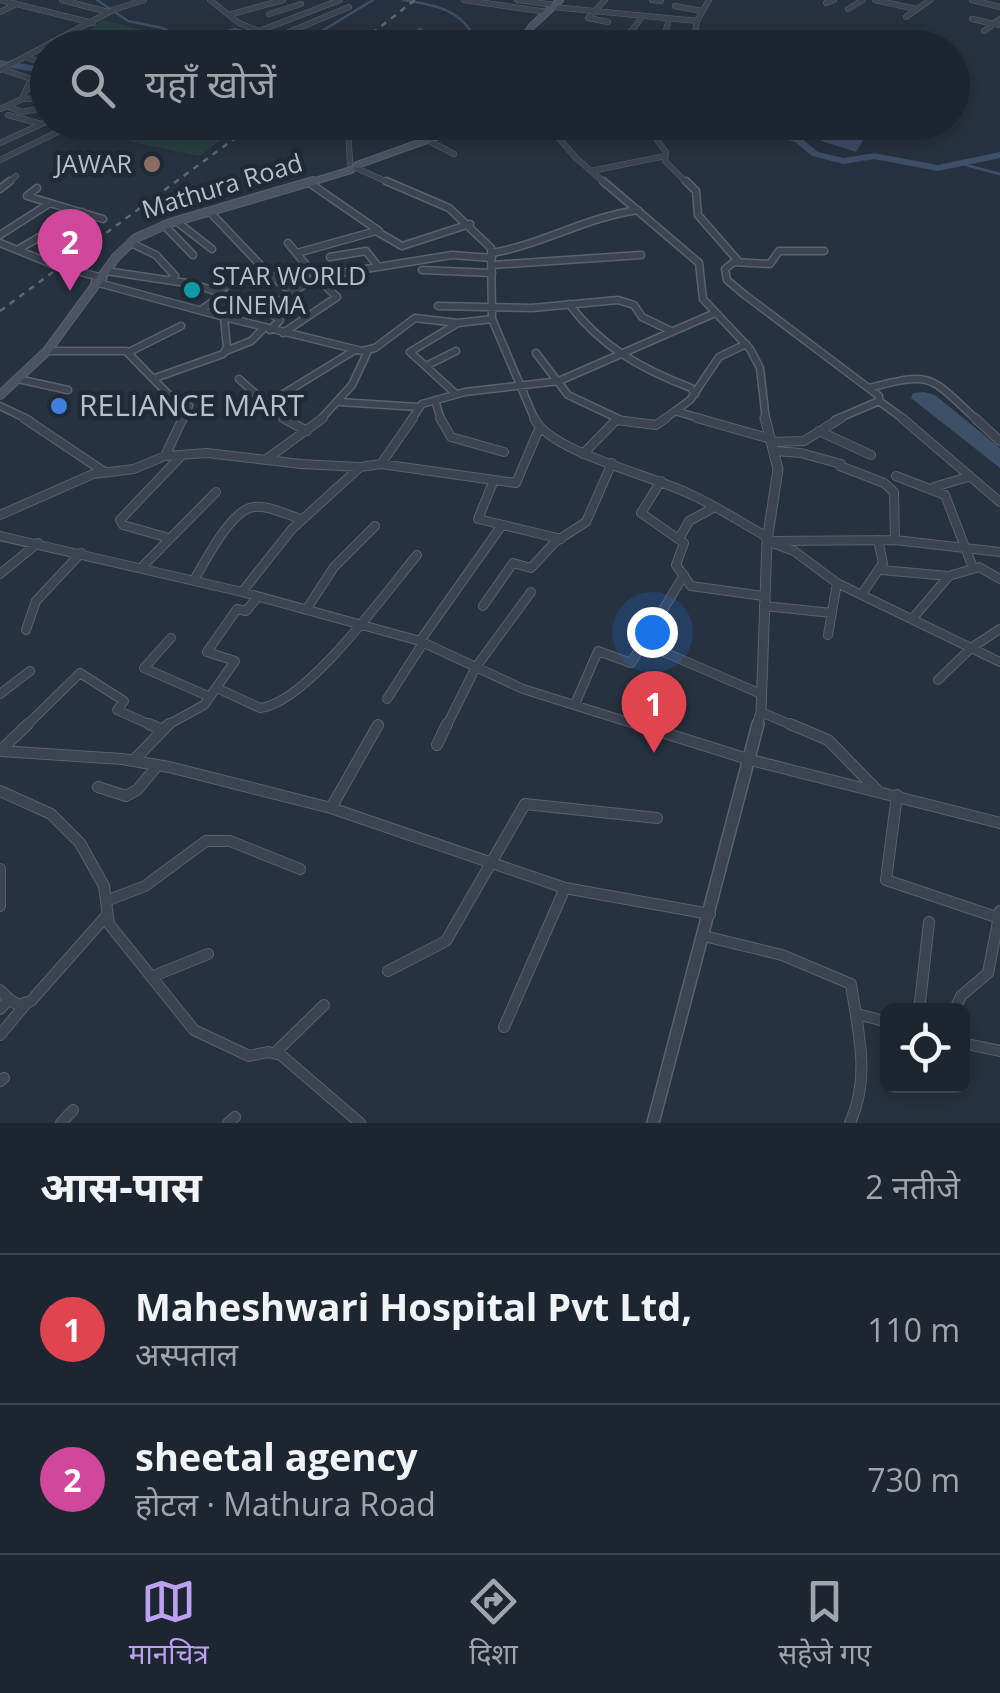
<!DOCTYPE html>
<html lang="hi">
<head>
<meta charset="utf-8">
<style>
	:root { --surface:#1d2630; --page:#252e38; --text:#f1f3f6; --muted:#a0a5ab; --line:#3b434c; --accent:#bca0f2 }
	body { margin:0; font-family:"Open Sans","Noto Sans Devanagari",sans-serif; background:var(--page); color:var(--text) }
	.controls { position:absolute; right:30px; bottom:30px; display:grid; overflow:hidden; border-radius:15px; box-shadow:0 5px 25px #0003 }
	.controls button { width:90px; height:90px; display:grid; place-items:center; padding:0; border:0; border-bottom:2px solid var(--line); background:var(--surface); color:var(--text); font:50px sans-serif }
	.you { position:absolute; left:652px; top:632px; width:35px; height:35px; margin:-25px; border:8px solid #fff; border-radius:50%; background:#1a73e8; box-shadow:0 0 0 15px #1a73e833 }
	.badge { display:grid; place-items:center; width:65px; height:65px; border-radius:50%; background:var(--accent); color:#fff; font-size:32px; font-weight:700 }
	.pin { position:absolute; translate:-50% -82px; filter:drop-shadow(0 2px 5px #0008) }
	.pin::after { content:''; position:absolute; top:52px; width:35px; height:30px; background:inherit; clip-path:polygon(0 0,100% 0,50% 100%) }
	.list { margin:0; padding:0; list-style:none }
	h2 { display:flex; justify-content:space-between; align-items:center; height:130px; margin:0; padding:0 40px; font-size:42px }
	h2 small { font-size:32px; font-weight:400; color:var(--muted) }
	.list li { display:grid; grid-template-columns:65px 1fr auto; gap:30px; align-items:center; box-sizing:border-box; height:150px; padding:0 40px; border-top:2px solid var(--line) }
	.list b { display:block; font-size:38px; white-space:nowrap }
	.list p { margin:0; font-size:32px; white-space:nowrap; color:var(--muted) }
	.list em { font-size:32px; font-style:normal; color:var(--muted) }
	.icon { flex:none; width:55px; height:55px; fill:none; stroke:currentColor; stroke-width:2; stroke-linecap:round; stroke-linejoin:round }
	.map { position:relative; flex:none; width:1000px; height:1123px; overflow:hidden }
	.search { position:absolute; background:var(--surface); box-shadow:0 5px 25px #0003; left:30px; right:30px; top:30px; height:110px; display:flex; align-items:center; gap:25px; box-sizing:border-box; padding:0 35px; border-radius:55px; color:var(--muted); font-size:38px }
	.sheet { height:430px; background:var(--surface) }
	nav { display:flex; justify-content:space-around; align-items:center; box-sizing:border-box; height:140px; border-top:2px solid var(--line); background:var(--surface); font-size:28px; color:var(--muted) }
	nav a { display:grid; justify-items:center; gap:5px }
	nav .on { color:var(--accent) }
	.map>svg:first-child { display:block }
</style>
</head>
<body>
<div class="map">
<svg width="1000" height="1123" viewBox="0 0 1000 1123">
	<rect width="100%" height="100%" fill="#273240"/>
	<path fill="#2a4042" d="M102 20 194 42 240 32 295 47 108 48 79 39Z
		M99 123 243 122V123L200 156 137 143 94 129Z"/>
	<path fill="#3e4f68" d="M873 123 856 152 822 141 812 133V123Z
		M924 392 935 395 1000 448V468L911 398 913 393Z"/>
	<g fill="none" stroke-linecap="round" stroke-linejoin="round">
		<path stroke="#3e4f68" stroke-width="2.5" d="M97 0 128 21 162 28 193 42 235 29 267 37
			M403 0C439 5 466 11 479 48
			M290 37 317 34 373 0
			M966 165 1000 174"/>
		<path fill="#3e4f68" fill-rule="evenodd" d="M0 60 48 68V74L0 66Z
			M250 122H266L308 134 340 126 345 129 308 140Z
			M358 122H371L357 130H351V126Z
			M680 122H712L775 130 801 138 818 152 844 158 874 153 938 165 1000 152V158L938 171 874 159 844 164 812 156 795 142 774 136Z"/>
		<g stroke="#59626e" stroke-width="6">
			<path id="minor-far3" d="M0 0 93 23
				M62 0 108 12
				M464 0 547 12
				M517 0 555 5
				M605 0 588 18 608 22
				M652 0 661 1
				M875 0 916 9
				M972 0 1000 7
				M826 3 834 0
				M675 6 702 11
				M553 7 697 21 709 0
				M848 9 863 0
				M0 12 16 4
				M232 14 283 0
				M269 14 301 4
				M906 17 930 0
				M641 18 622 44 649 48
				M669 19 662 45 691 48
				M972 19 1000 25
				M259 31 340 0
				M984 31 1000 19
				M277 37 349 7
				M520 41 571 48
				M398 48 420 31
				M416 48 431 35
				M692 48 697 21
				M26 57 48 65
				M0 70 113 10 144 0
				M27 89 48 88
				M22 99 48 98
				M9 107 22 112 48 107
				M0 109 22 99 31 79 5 70
				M8 115 41 124
				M257 122 295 135
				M656 122 654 136 666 152 665 161 688 184
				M429 141 454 154
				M0 143 48 121
				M0 160 78 122
				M356 168 392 184
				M591 171 665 156
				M7 184 16 176"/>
		</g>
		<g stroke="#59626e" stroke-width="9">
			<path id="minor-far2" d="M386 181 449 208 491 248 492 319 535 420
				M686 181 696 191 698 215 739 262
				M311 184 379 231
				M37 188 27 196 103 219
				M0 189 10 181
				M210 212 266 271 216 290
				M176 221 212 249
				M164 225 193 255
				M0 235 50 203
				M0 243 57 266 103 278
				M131 243 156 255 175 276 170 280
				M288 243 316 277 452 255 492 258
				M19 249 82 212
				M824 251H779L770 264 734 262 725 269 727 280 745 295 879 396V401L835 420
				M297 253 376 231 402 246 470 224
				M492 253C543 244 587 217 638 210
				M330 257 366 251 377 265
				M492 265 641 255
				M422 270 492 273
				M106 271 193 284 224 294 201 310
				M266 271 285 287 297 289
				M95 282 224 317 227 348 223 354 155 378
				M569 304C601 347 642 369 691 388L695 394
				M438 306 532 308 618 300 634 305 642 317 671 331
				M224 317 362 351 375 348 415 318 458 323 492 319
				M270 330 280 320 270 313V307L316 277 337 297 283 333
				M47 351H126L167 393 189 406 182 420
				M226 351 251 341 264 328
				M129 352 181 326
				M536 353 568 395 619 419
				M428 365 456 351
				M18 379 68 390
				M239 379 267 404
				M869 388C934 371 929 376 977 420
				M456 394 410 352 458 323
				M435 400 441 420
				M879 401 905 420
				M339 402 418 407
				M0 406 29 420
				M675 411 706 420
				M288 420 267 404 355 350
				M320 420 352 385 368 351
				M411 420 422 404 465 392 559 381 715 313
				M663 420 690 400 719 357 746 344"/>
		</g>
		<g stroke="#59626e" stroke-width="10">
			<path id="minor-far1" d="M24 418 103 471
				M283 418 307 431
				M440 418 451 437 504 452
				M534 418C549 452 655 476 692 495 718 507 742 523 767 537
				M697 418 771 439
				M902 418 1000 502
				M975 418 1000 441
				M819 431 871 455
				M772 442 804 441 841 418
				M775 451 801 453 841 464
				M583 454 616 420 656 425 666 418
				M165 456 183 418
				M268 458 323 418
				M381 464 413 418
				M840 466 884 483 894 492 895 540
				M896 476 945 495 973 568
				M494 480 516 483 539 429
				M661 481 641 513 684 543 676 565 691 586 764 596
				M934 487 968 477
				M0 515 93 474 134 469 165 456 207 453 301 464 360 467 381 464 494 480 478 519 561 539
				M0 536 242 592 420 641 523 689 644 727
				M169 538 123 525 120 520 182 455
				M679 539 689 521 715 507
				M767 541 794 551 837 583 1000 662
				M775 541 895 540 1000 552
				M141 568 216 492
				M881 570 949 576 979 567 1000 579
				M0 574 38 543
				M194 580C205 562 231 509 254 507 269 505 287 515 301 519
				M242 592 292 529 360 467
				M862 594 883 563 878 540
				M483 606 513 563 531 568 555 542 586 522 612 463
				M764 606 832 613
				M306 610 334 567 375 526
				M913 618 949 576
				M26 630 36 601 81 553
				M828 635 837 583
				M171 638 144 668 210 697
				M420 641 502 525
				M657 649 761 694
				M938 680 971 648 1000 629
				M217 688 260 708C306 704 386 592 417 555
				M0 694 30 671
				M387 699 423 643
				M575 704 598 651 631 663 684 575
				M761 712 796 727
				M25 727 80 673 124 701 117 710 155 727
				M164 727 204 705 235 661 207 652 237 609 246 611 256 599
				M446 727 476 667 531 592"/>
		</g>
		<g stroke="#59626e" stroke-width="12">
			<path id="minor" d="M149 724 160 729
				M636 724 751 760 1000 823
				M790 724 828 740 878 791
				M437 745 447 724
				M0 751 122 759 169 767 331 808 565 888 710 914
				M0 751 28 724
				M133 761 169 724
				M98 787 126 796 137 790 158 765
				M0 791 51 814 80 843 104 886 109 924 194 1030 249 1056 268 1052 281 1055 360 1123
				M897 795 886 880 999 918
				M331 808 378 725
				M0 869V906
				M106 901 145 886 206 841H230L300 869
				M704 936 782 955 851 984C858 1032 871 1077 850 1123
				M388 971 446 941 525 804 657 818
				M151 977 208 954
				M0 990 9 999 0 1009
				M9 999 18 1005 31 1001 107 915
				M919 1011 929 922
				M954 1011 961 996 988 973 1000 911
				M857 1014 888 1022
				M504 1027 565 888
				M0 1035 25 1005
				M962 1043 1000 1051
				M275 1053 324 1005
				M0 1081 4 1078
				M61 1123 73 1110
				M228 1123 235 1117"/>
		</g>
		<g stroke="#59626e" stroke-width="6">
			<path id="tertiary-far3" d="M210 0 239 23 300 48
				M339 122 348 127 350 164
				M545 122 576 158 606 184"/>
		</g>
		<g stroke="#59626e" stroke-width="9">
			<path id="tertiary-far2" d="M603 181 699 263 703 299 750 349 760 368 766 420"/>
		</g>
		<g stroke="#59626e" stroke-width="11">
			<path id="tertiary-far1" d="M757 727 761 712 767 541 778 469 765 418"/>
		</g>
		<g stroke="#59626e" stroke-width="14">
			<path id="tertiary" d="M653 1123 758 724"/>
		</g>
		<g stroke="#59626e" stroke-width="8">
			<path id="secondary-far1" d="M517 48 532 26 560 0
				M357 165 478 122
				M305 184 351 170"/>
		</g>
		<g stroke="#59626e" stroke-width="10">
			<path id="secondary" d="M0 395 47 351 116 257 136 238 170 223 313 181"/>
		</g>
		<use href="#minor-far3" stroke="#3b4450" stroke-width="5"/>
		<use href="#minor-far2" stroke="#3b4450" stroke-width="6"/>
		<use href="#minor-far1" stroke="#3b4450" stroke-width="8"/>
		<use href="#minor" stroke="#3b4450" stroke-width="10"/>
		<use href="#tertiary-far3" stroke="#3b4450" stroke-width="5"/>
		<use href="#tertiary-far2" stroke="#3b4450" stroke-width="6"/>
		<use href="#tertiary-far1" stroke="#3b4450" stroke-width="9"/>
		<use href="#tertiary" stroke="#3b4450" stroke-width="11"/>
		<use href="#secondary-far1" stroke="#495363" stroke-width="6"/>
		<use href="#secondary" stroke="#495363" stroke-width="8"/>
		<path stroke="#5d6877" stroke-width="2.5" stroke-dasharray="6 6" stroke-linecap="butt" d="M353 48 415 0
			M0 311 257 122"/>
	</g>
	<circle fill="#8d6e63" stroke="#202936" stroke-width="4" cx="152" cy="164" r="10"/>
	<circle fill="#0f9aa8" stroke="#202936" stroke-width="4" cx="192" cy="290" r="10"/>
	<circle fill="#3f7fe0" stroke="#202936" stroke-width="4" cx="59" cy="406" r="10"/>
	<g text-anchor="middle" stroke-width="9" stroke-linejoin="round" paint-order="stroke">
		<g font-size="25" fill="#b8bfcb" stroke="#202936" text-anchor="end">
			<text x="132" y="173">JAWAR</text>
			<text x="212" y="285" text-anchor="start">STAR WORLD<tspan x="212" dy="29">CINEMA</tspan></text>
		</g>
		<g font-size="25" fill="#b8bfcb" stroke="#202936">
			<text transform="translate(222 186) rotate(-17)" y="9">Mathura Road</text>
		</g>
		<g font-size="30" fill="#b8bfcb" stroke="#202936" text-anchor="start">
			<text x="79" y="416">RELIANCE MART</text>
		</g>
	</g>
</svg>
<div class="controls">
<button><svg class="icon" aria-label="locate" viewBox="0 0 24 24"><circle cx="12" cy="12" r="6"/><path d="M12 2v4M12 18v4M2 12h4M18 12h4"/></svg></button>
</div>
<div class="you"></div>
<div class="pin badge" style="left:654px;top:753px;background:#e0444e">1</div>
<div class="pin badge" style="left:70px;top:291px;background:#d1479c">2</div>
<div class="search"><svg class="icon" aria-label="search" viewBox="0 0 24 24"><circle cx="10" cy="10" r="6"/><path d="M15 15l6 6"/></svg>यहाँ खोजें</div>
</div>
<section class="sheet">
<h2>आस-पास<small>2 नतीजे</small></h2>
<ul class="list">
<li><span class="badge" style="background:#e0444e">1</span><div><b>Maheshwari Hospital Pvt Ltd,</b><p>अस्पताल</p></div><em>110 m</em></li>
<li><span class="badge" style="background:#d1479c">2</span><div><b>sheetal agency</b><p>होटल · Mathura Road</p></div><em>730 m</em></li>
</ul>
</section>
<nav>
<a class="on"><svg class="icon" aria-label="map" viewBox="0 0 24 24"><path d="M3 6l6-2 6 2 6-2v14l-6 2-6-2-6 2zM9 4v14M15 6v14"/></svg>मानचित्र</a>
<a><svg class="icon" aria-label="directions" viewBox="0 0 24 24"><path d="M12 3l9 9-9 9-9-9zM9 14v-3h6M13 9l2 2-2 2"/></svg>दिशा</a>
<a><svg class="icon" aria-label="saved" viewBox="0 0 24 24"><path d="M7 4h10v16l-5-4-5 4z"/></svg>सहेजे गए</a>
</nav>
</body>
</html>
